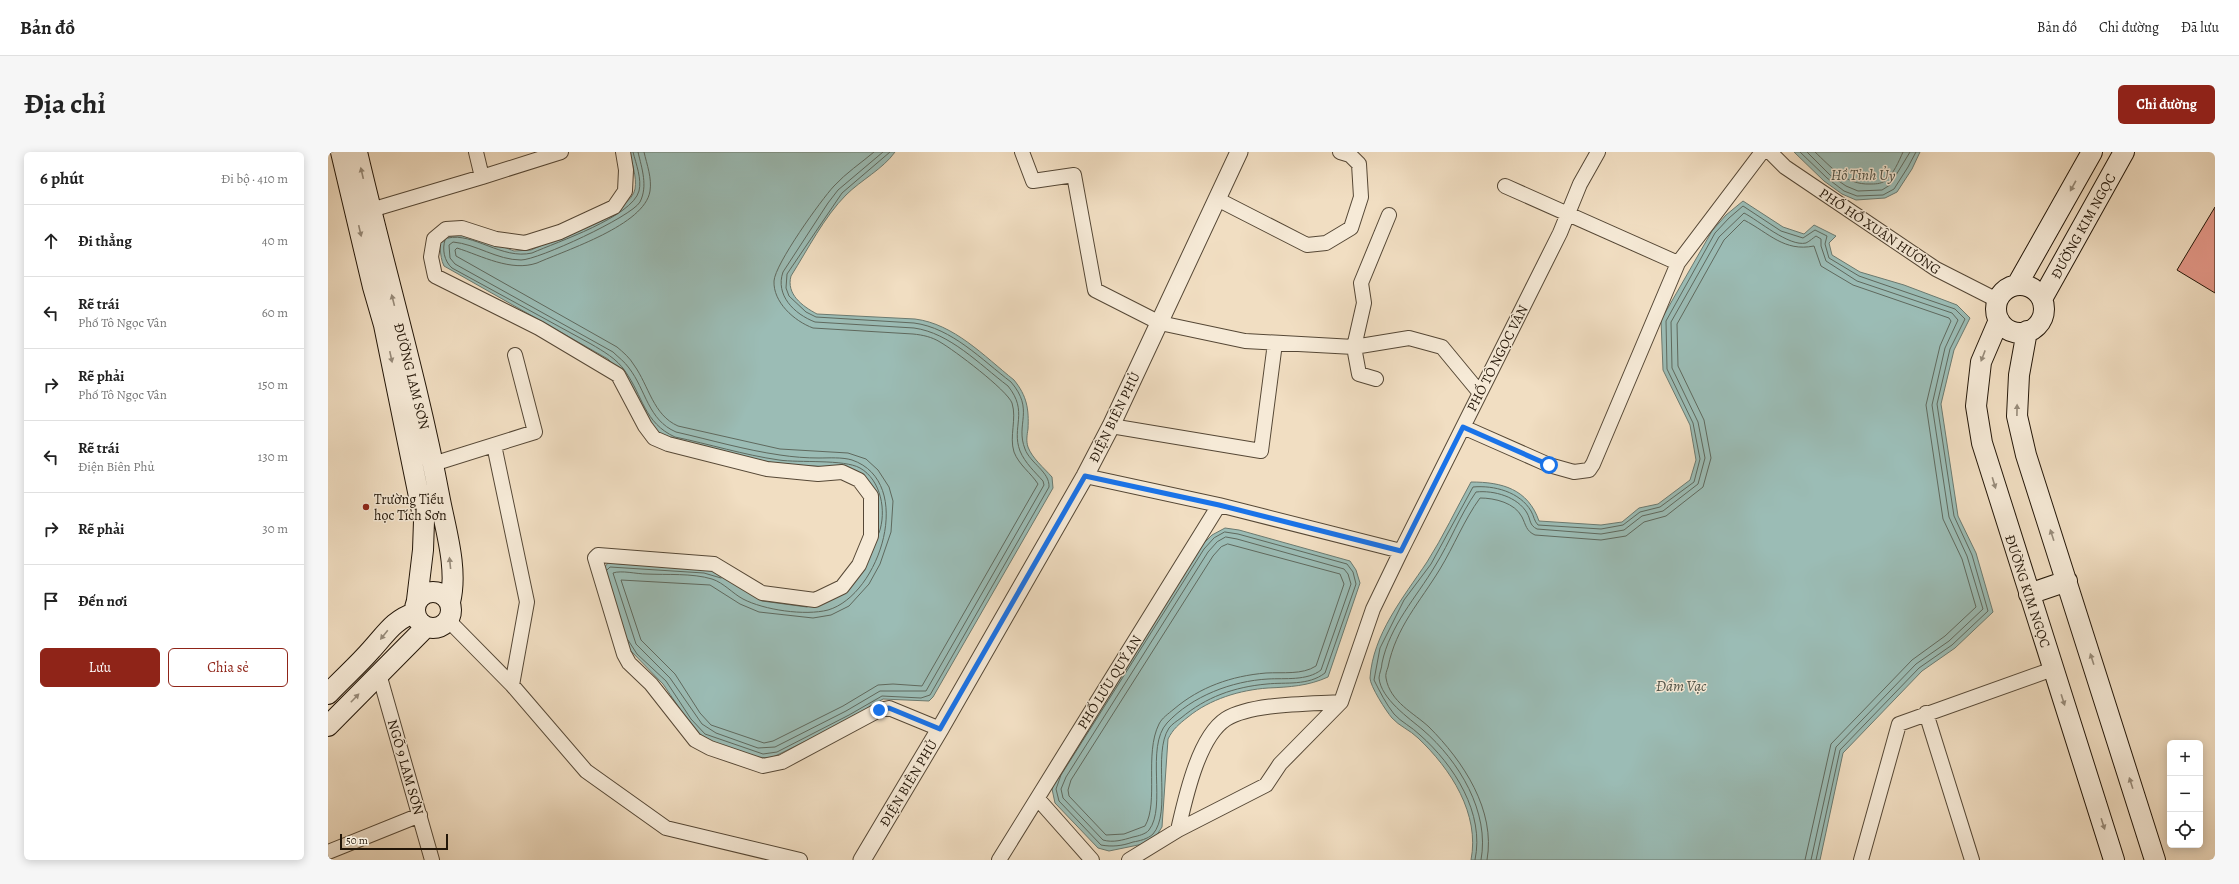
<!DOCTYPE html>
<html lang="vi">
<head>
<meta charset="utf-8">
<style>
	:root { --surface:#fff; --page:#f6f6f6; --text:#222; --muted:#767676; --line:#e0e0e0; --accent:#8f2418 }
	body { margin:0; font-family:Alegreya,serif; background:var(--page); color:var(--text) }
	.controls { position:absolute; right:12px; bottom:12px; display:grid; overflow:hidden; border-radius:6px; box-shadow:0 2px 10px #0003 }
	.controls button { width:36px; height:36px; display:grid; place-items:center; padding:0; border:0; border-bottom:1px solid var(--line); background:var(--surface); color:var(--text); font:20px sans-serif }
	.scale { position:absolute; left:12px; bottom:10px; width:108px; box-sizing:border-box; padding-left:4px; border:2px solid #231608; border-top:0; font-size:11px; line-height:14px; white-space:nowrap; color:#231608; -webkit-text-stroke:3px #f6ead7; paint-order:stroke }
	.stop { position:absolute; width:12px; height:12px; margin:-9px; border:3px solid #1a73e8; border-radius:50%; background:#fff }
	.stop.end { background:#1a73e8; border-color:#fff; box-shadow:0 1px 4px #0008 }
	.list { margin:0; padding:0; list-style:none }
	h2 { display:flex; justify-content:space-between; align-items:center; height:52px; margin:0; padding:0 16px; font-size:17px }
	h2 small { font-size:13px; font-weight:400; color:var(--muted) }
	.list li { display:grid; grid-template-columns:26px 1fr auto; gap:12px; align-items:center; box-sizing:border-box; height:72px; padding:0 16px; border-top:1px solid var(--line) }
	.list b { display:block; font-size:15px; white-space:nowrap }
	.list p { margin:0; font-size:13px; white-space:nowrap; color:var(--muted) }
	.list em { font-size:13px; font-style:normal; color:var(--muted) }
	.actions { display:flex; gap:8px; padding:12px 16px }
	.actions a { flex:1; padding:9px 0; border:1px solid var(--accent); border-radius:6px; text-align:center; font-size:14px; color:var(--accent) }
	.actions .main { background:var(--accent); color:#fff }
	.icon { flex:none; width:22px; height:22px; fill:none; stroke:currentColor; stroke-width:2; stroke-linecap:round; stroke-linejoin:round }
	.map { position:relative; flex:none; width:1887px; height:708px; overflow:hidden; border-radius:6px }
	header { display:flex; align-items:center; gap:24px; box-sizing:border-box; height:56px; padding:0 20px; background:var(--surface); border-bottom:1px solid var(--line) }
	header strong { font-size:19px }
	nav { display:flex; gap:22px; margin-inline-start:auto; font-size:14px }
	.intro { display:flex; align-items:center; justify-content:space-between; box-sizing:border-box; height:96px; padding:0 24px }
	h1 { margin:0; font-size:28px }
	.button { padding:10px 18px; border-radius:6px; background:var(--accent); color:#fff; font-size:14px; font-weight:700 }
	main { display:flex; gap:24px; padding:0 24px }
	aside { flex:1; background:var(--surface); border-radius:6px; box-shadow:0 2px 10px #0003 }
	.map>svg:first-child { display:block }
</style>
</head>
<body>
<header>
<strong>Bản đồ</strong>
<nav><a>Bản đồ</a><a>Chỉ đường</a><a>Đã lưu</a></nav>
</header>
<div class="intro"><h1>Địa chỉ</h1><a class="button">Chỉ đường</a></div>
<main>
<aside>
<h2>6 phút<small>Đi bộ · 410 m</small></h2>
<ul class="list">
<li><svg class="icon" aria-label="ahead" viewBox="0 0 24 24"><path d="M12 20V5M6 11l6-6 6 6"/></svg><div><b>Đi thẳng</b></div><em>40 m</em></li>
<li><svg class="icon" aria-label="left" viewBox="0 0 24 24"><path d="M17 20v-9H6M10 6l-5 5 5 5"/></svg><div><b>Rẽ trái</b><p>Phố Tô Ngọc Vân</p></div><em>60 m</em></li>
<li><svg class="icon" aria-label="right" viewBox="0 0 24 24"><path d="M7 20v-9h11M14 6l5 5-5 5"/></svg><div><b>Rẽ phải</b><p>Phố Tô Ngọc Vân</p></div><em>150 m</em></li>
<li><svg class="icon" aria-label="left" viewBox="0 0 24 24"><path d="M17 20v-9H6M10 6l-5 5 5 5"/></svg><div><b>Rẽ trái</b><p>Điện Biên Phủ</p></div><em>130 m</em></li>
<li><svg class="icon" aria-label="right" viewBox="0 0 24 24"><path d="M7 20v-9h11M14 6l5 5-5 5"/></svg><div><b>Rẽ phải</b></div><em>30 m</em></li>
<li><svg class="icon" aria-label="arrive" viewBox="0 0 24 24"><path d="M6 21V4h12l-3 4 3 4H6"/></svg><div><b>Đến nơi</b></div></li>
</ul>
<div class="actions"><a class="main">Lưu</a><a>Chia sẻ</a></div>
</aside>
<div class="map">
<svg width="1887" height="708" viewBox="0 0 1887 708">
	<rect width="100%" height="100%" fill="#f1dec2"/>
	<filter id="stains"><feTurbulence type="fractalNoise" baseFrequency=".005" numOctaves="4"/><feColorMatrix values="0 0 0 0 .2 0 0 0 0 .09 0 0 0 0 .02 0 0 0 .5 -.17"/></filter>
	<radialGradient id="worn" r=".72"><stop offset=".6" stop-color="#630" stop-opacity="0"/><stop offset="1" stop-color="#630" stop-opacity=".3"/></radialGradient>
	<path fill="#9bbcb5" stroke="#6b7a70" d="M301 0H567C555 17 533 28 518 43 496 65 480 97 463 124 458 142 474 154 489 162L587 167C626 172 656 204 686 228 699 244 701 257 700 277 699 283 698 289 700 295 704 306 716 316 724 325L725 336 605 545 601 549 555 547 523 567 443 606 428 605 385 590 367 579 335 532 300 496 275 417 280 411 386 418 484 451 538 407 537 326 529 319 519 316 450 312 345 289 333 283 324 276 294 221 280 207 116 114C113 108 113 103 112 96 108 65 172 94 186 99L203 98C225 88 304 60 307 37 309 25 304 11 301 0Z
		M1466 0H1592L1584 17 1569 40 1557 46 1528 48 1514 42 1496 29Z
		M1415 49 1455 75 1476 82 1486 73 1508 84 1501 91 1504 103 1532 120 1576 133 1629 153 1642 166 1626 198 1613 252 1630 364 1648 401 1665 460 1627 496 1594 519 1515 601 1492 708H1143C1152 662 1123 617 1090 586 1082 578 1071 574 1064 566 1058 559 1042 534 1042 526 1045 482 1075 446 1099 410 1115 385 1128 357 1143 330 1174 330 1200 337 1211 369L1273 373 1294 370 1311 356 1330 352 1362 328 1368 308 1362 273 1335 218 1333 168 1384 79 1398 63Z
		M897 376 911 378 1022 409 1028 418 1032 431 1000 525C980 534 962 535 940 536 912 538 882 547 860 565 851 572 845 577 840 587L834 675 827 686 815 692 781 699 770 696 727 651 724 637 730 621 873 394 884 383Z"/>
	<g fill="none" stroke-linecap="round" stroke-linejoin="round">
		<path stroke="#5f695e" stroke-width="1" d="M310 0C314 17 320 34 312 50 303 65 210 108 193 108 169 108 148 92 125 90L121 93 122 106 127 112 285 200C290 205 297 210 301 216 318 238 320 268 348 280 383 288 417 298 452 303 465 305 478 306 491 306 501 306 514 305 524 308 588 330 552 443 500 458 477 464 436 458 415 447 404 441 396 431 384 427 364 421 339 423 318 422 309 422 293 418 285 421L308 492 342 526 374 572 388 581 430 596 447 595 518 559 552 539H598L716 333 715 329C707 320 697 311 692 299 683 275 701 260 680 234 651 212 622 181 586 176L487 170C466 162 447 143 455 120L500 51 510 38 555 0
			M316 0C319 13 324 26 322 39 317 73 238 98 209 111 183 120 154 104 129 96L127 98 128 104 289 195C295 200 302 206 306 213 321 234 325 263 350 274L452 297 520 301 538 307 550 318 561 335 565 349 563 380 552 412 541 432 521 454 503 463 485 466 431 460 412 452 382 433 293 428 313 488 347 522 372 561 383 573 436 591 445 589 515 554 550 533 565 532 594 534 710 332C703 321 691 313 686 300 681 284 689 267 684 251 679 238 626 198 612 190 604 185 595 183 585 182L485 176C466 169 445 150 446 129 447 112 493 48 506 34 518 21 533 11 546 0
			M1472 0 1499 26 1516 39 1529 44 1555 43 1566 37 1580 15 1588 0
			M1479 0 1502 23 1518 34 1530 39 1554 38 1562 33 1582 0
			M1487 0C1503 15 1518 33 1542 32 1547 32 1552 32 1557 29 1565 23 1571 9 1575 0
			M120 86C145 80 174 108 204 101 229 90 304 65 311 39 314 27 308 12 305 0
			M117 88C114 97 116 109 124 116L263 192C275 199 289 207 297 219 315 244 316 271 347 285 381 292 416 303 451 308 471 311 516 307 532 316 553 328 559 359 551 381
			M897 380 910 382 1019 412 1025 420 1028 432 997 521C980 534 958 530 939 532 906 535 878 545 853 566 849 569 844 572 841 576 824 602 844 660 825 682 820 687 811 689 805 690 794 694 784 695 773 693L731 649 728 637 733 623 876 397 886 386Z
			M898 385 909 387 1016 417 1020 422 1023 432 993 518C979 529 957 526 940 527 904 529 864 544 839 571 817 595 839 655 821 678 818 682 810 684 805 685 795 688 785 691 775 688L735 646 733 637 738 625 880 400 889 390Z
			M900 392 1012 422 1016 432 988 514C974 523 955 520 938 521 903 524 872 535 846 557 840 562 834 566 831 572 816 602 831 650 817 674L796 682 778 683 741 644 740 638 743 628 885 404 893 395Z
			M279 418 282 415 376 421 393 426
			M434 449 479 455
			M300 488 309 502 338 529 363 567 377 582 435 602 449 600 521 563 554 544 593 546 602 543 721 335C722 320 702 311 697 297 687 272 707 258 683 230 654 208 624 176 586 171L488 165 478 160 461 144 458 136 459 122 514 41 562 0
			M1147 708C1157 661 1126 613 1092 583 1084 575 1073 570 1066 562 1058 552 1052 540 1046 528L1052 496 1076 448 1103 412 1145 335C1166 333 1192 340 1203 359 1206 364 1206 369 1210 373L1273 377 1295 373 1312 360 1332 355 1366 330 1372 307 1365 271 1339 217 1338 169 1387 81 1401 66 1415 54 1453 79 1475 86 1487 78 1499 84 1497 92 1501 106 1531 124 1627 157 1637 167 1622 197 1609 252 1626 364 1644 403 1660 459 1624 493 1591 516 1512 598 1488 708
			M1153 708C1162 660 1131 609 1095 578 1081 566 1053 547 1051 526 1051 522 1054 516 1054 511 1062 473 1088 446 1107 414 1122 390 1132 363 1148 340 1166 338 1190 345 1199 361 1203 368 1201 373 1209 377L1273 382 1296 378 1314 364 1335 359 1370 332 1377 306 1370 270 1344 216 1343 170 1391 85 1416 61C1430 68 1461 95 1478 91 1482 89 1485 86 1488 84L1493 87V94L1498 109 1529 129 1624 161 1630 168 1617 196 1604 253 1621 365 1639 404 1655 457 1621 489 1588 512 1508 595 1483 708
			M1159 708C1168 658 1135 609 1101 575 1086 561 1062 550 1058 526 1057 523 1059 518 1060 515 1068 475 1092 450 1112 417 1126 394 1136 368 1152 346 1167 346 1187 351 1194 365 1198 373 1198 379 1207 383L1273 388 1298 384 1316 370 1338 364 1375 335 1383 306 1376 268 1350 214 1349 172 1396 88 1416 68C1441 81 1456 100 1486 94L1493 114 1525 133 1621 166 1623 169 1612 194 1598 253 1615 367 1634 407 1648 455 1617 484 1584 508 1503 592 1477 708"/>
	</g>
	<path fill="#e59889" stroke="#231608" d="M1887 55V141L1849 118Z"/>
	<g fill="none" stroke-linecap="round" stroke-linejoin="round">
		<g stroke="#564836" stroke-width="16">
			<path id="minor" d="M295 0 298 18 297 39 286 55 232 80 197 91 168 87 134 76 118 77 106 87 103 105 107 124 211 176 290 223 317 274 326 286 340 292 439 317 490 322 514 320 531 328 543 344V384L531 413 514 435 487 448 434 441 386 412 270 403 267 406 296 502 301 511 323 532 367 588 382 596 435 614 454 610 551 558 561 556 612 577
				M694 0 705 29 746 23 767 138 832 171 917 189 1026 195 1081 186 1114 195 1152 241
				M1442 0 1457 15 1608 117 1669 148
				M154 25 233 0
				M1177 34 1350 111
				M889 47 979 93 998 91 1023 76 1033 45 1031 12 1022 3 1012 0
				M43 58 154 25 148 0
				M1048 227 1031 222 1026 195 1036 151 1033 131 1061 63
				M783 274 933 299 947 191
				M1135 275 1221 313 1246 320 1261 318 1265 312 1350 111 1434 0
				M166 293 199 450 184 533
				M105 312 207 280 187 203
				M757 324 891 353 1073 399 1232 81 1252 32 1270 0
				M120 468 184 533 258 619 338 676 472 708
				M51 522 104 708
				M1598 561 1644 708
				M710 647 764 708
				M850 678 938 633 952 612 1013 550 1045 457 1073 399
				M0 700 92 663
				M671 708 891 353
				M801 708 850 678C857 648 870 585 898 567 924 551 982 552 1013 550
				M1533 708 1571 572 1725 517"/>
		</g>
		<g stroke="#564836" stroke-width="19">
			<path id="tertiary" d="M534 708 612 577 757 324 783 274 911 0"/>
		</g>
		<g stroke="#231608" stroke-width="22">
			<path id="secondary" d="M13 0 45 135 56 173 96 369 95 398 89 448
				M29 0C56 116 90 231 112 348 118 379 130 418 122 450
				M1668 157a24 24 0 1 1 48 0a24 24 0 1 1-48 0Z
				M1689 133 1764 0
				M1714 147 1796 0
				M1671 168 1653 210 1648 254 1654 291 1786 708
				M1699 179 1691 223 1689 264 1698 303 1827 708
				M87 458a18 18 0 1 1 36 0a18 18 0 1 1-36 0Z
				M1701 442 1739 429
				M0 542C14 527 30 513 43 498 57 483 66 467 87 461
				M0 574 98 475"/>
		</g>
		<use href="#minor" stroke="#f6ead7" stroke-width="14"/>
		<use href="#tertiary" stroke="#f6ead7" stroke-width="17"/>
		<use href="#secondary" stroke="#f6ead7" stroke-width="20"/>
	</g>
	<defs><path id="oneway-solid" d="M-6-.8H1V-3.2L6.5 0L1 3.2V.8H-6Z"/></defs>
	<g fill="#978b7a">
		<use href="#oneway-solid" transform="translate(34 21) rotate(-103)"/>
		<use href="#oneway-solid" transform="translate(1745 34) rotate(119)"/>
		<use href="#oneway-solid" transform="translate(32 79) rotate(77)"/>
		<use href="#oneway-solid" transform="translate(65 148) rotate(-104)"/>
		<use href="#oneway-solid" transform="translate(1655 204) rotate(111)"/>
		<use href="#oneway-solid" transform="translate(63 205) rotate(78)"/>
		<use href="#oneway-solid" transform="translate(1689 258) rotate(-89)"/>
		<use href="#oneway-solid" transform="translate(1666 331) rotate(73)"/>
		<use href="#oneway-solid" transform="translate(1724 383) rotate(-108)"/>
		<use href="#oneway-solid" transform="translate(122 411) rotate(-96)"/>
		<use href="#oneway-solid" transform="translate(56 483) rotate(129)"/>
		<use href="#oneway-solid" transform="translate(1764 507) rotate(-108)"/>
		<use href="#oneway-solid" transform="translate(27 546) rotate(-46)"/>
		<use href="#oneway-solid" transform="translate(1735 548) rotate(72)"/>
		<use href="#oneway-solid" transform="translate(1803 631) rotate(-108)"/>
		<use href="#oneway-solid" transform="translate(1775 672) rotate(72)"/>
	</g>
	<g fill="none" stroke-linecap="round" stroke-linejoin="round">
		<path stroke="#1a73e8" stroke-width="5" d="M551 558 561 556 612 577 757 324 891 353 1073 399 1135 275 1221 313"/>
	</g>
	<circle fill="#8f2418" stroke="#f6ead7" stroke-width="1.5" cx="38" cy="355" r="4"/>
	<g text-anchor="middle" stroke-width="3" stroke-linejoin="round" paint-order="stroke">
		<g font-size="14" fill="#231608" stroke="#f6ead7">
			<text transform="translate(1755 74) rotate(-61)" y="5">ĐƯỜNG KIM NGỌC</text>
			<text transform="translate(1552 79) rotate(34)" y="5">PHỐ HỒ XUÂN HƯƠNG</text>
			<text transform="translate(1169 206) rotate(-63)" y="5">PHỐ TÔ NGỌC VÂN</text>
			<text transform="translate(84 224) rotate(76)" y="5">ĐƯỜNG LAM SƠN</text>
			<text transform="translate(786 265) rotate(-64)" y="5">ĐIỆN BIÊN PHỦ</text>
			<text transform="translate(1700 439) rotate(72)" y="5">ĐƯỜNG KIM NGỌC</text>
			<text transform="translate(781 530) rotate(-58)" y="5">PHỐ LƯU QUÝ AN</text>
			<text transform="translate(78 615) rotate(74)" y="5">NGÕ 9 LAM SƠN</text>
			<text transform="translate(580 631) rotate(-59)" y="5">ĐIỆN BIÊN PHỦ</text>
		</g>
		<g font-size="14" fill="#231608" stroke="#f6ead7" text-anchor="start">
			<text x="46" y="352">Trường Tiểu<tspan x="46" dy="16">học Tích Sơn</tspan></text>
		</g>
		<g font-size="15" font-style="italic" fill="#4d5045" stroke="#f6ead7">
			<text x="1535" y="28">Hồ Tỉnh Ủy</text>
			<text x="1353" y="539">Đầm Vạc</text>
		</g>
	</g>
	<rect width="100%" height="100%" filter="url(#stains)"/>
	<rect width="100%" height="100%" fill="url(#worn)"/>
</svg>
<div class="controls">
<button>+</button>
<button>−</button>
<button><svg class="icon" aria-label="locate" viewBox="0 0 24 24"><circle cx="12" cy="12" r="6"/><path d="M12 2v4M12 18v4M2 12h4M18 12h4"/></svg></button>
</div>
<div class="scale">50 m</div>
<div class="stop" style="left:1221px;top:313px"></div>
<div class="stop end" style="left:551px;top:558px"></div>
</div>
</main>
</body>
</html>
